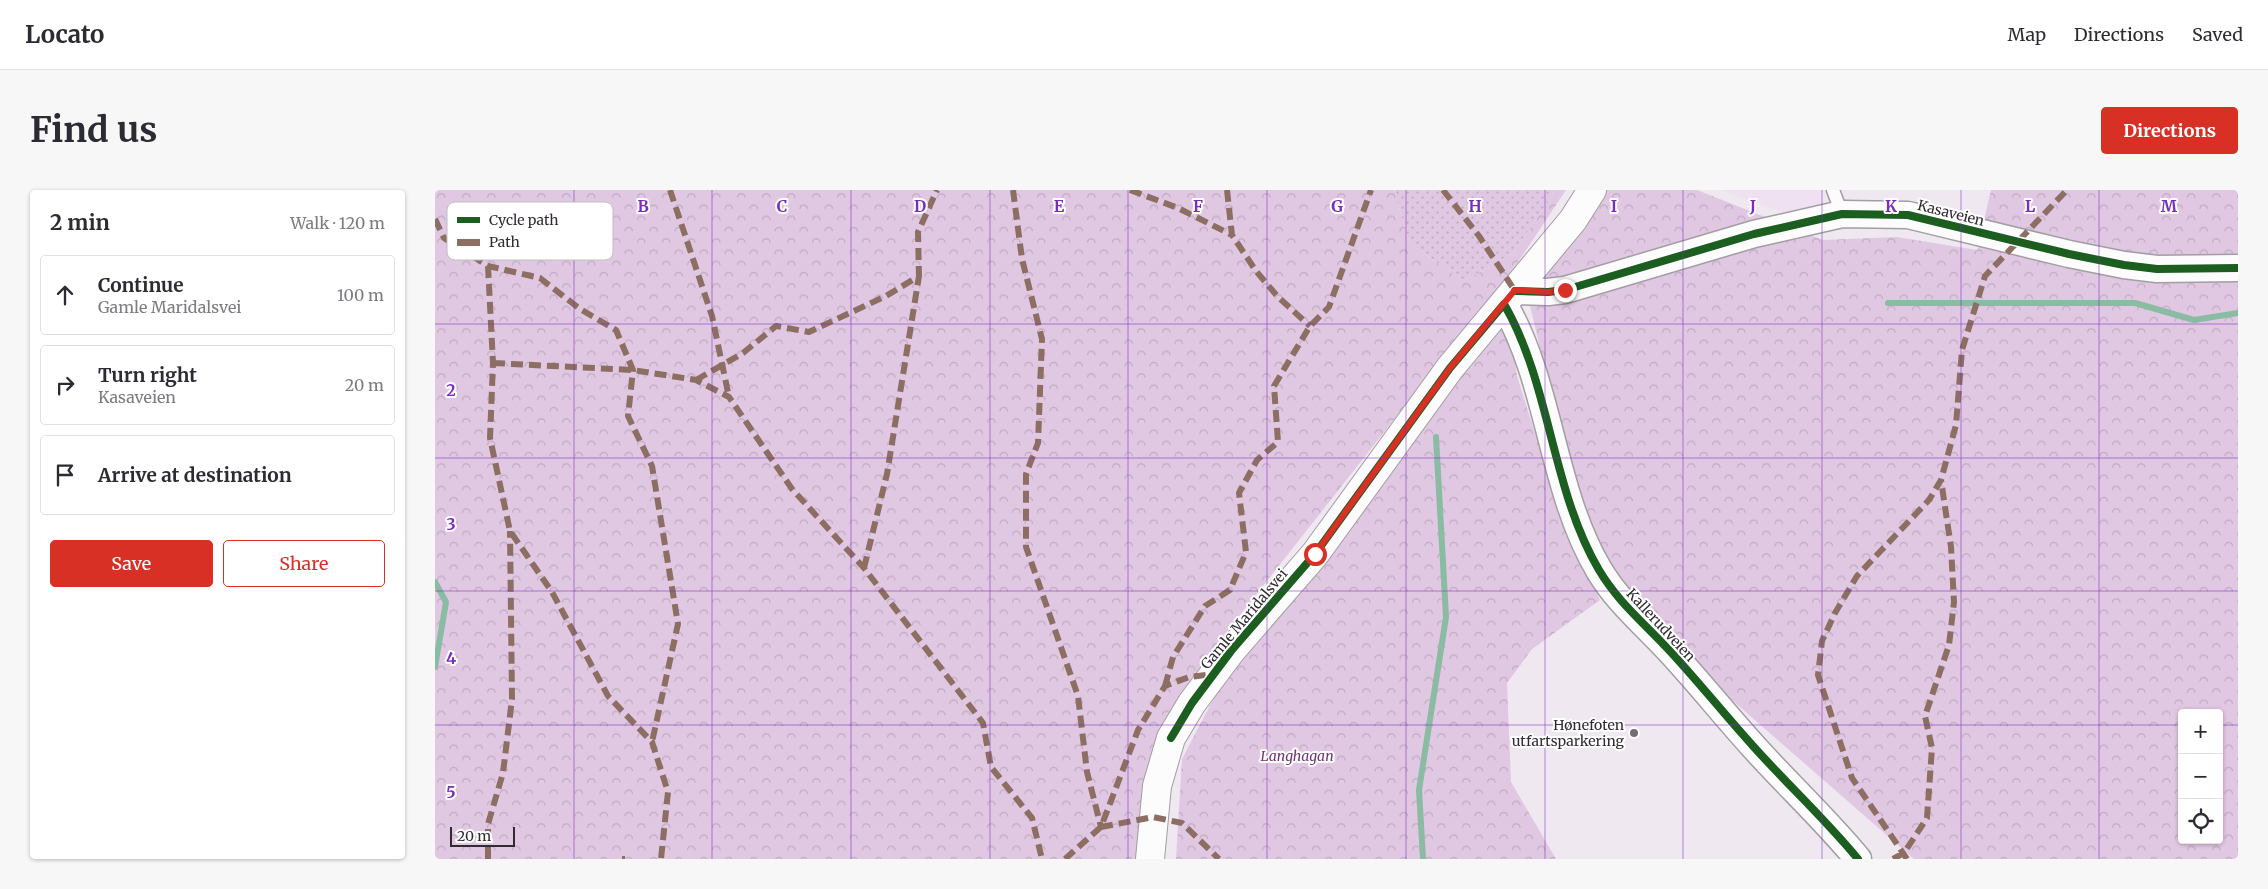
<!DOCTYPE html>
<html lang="en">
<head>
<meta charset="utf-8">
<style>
	:root { --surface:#fff; --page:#f7f7f7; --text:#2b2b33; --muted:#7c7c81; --line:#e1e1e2; --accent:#d93025 }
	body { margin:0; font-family:Merriweather,serif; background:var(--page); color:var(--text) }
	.controls { position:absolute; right:15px; bottom:15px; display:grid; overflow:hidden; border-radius:5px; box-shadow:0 1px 4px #0004 }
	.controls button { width:45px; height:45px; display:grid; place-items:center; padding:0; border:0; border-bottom:1px solid var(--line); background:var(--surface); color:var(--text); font:25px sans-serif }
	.scale { position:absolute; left:15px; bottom:12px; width:65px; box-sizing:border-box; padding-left:5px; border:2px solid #302b31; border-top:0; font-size:14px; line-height:18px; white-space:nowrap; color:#302b31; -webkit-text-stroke:4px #fff; paint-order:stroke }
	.stop { position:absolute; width:15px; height:15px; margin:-11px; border:4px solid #d93025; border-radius:50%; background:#fff }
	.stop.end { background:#d93025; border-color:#fff; box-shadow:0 1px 5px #0008 }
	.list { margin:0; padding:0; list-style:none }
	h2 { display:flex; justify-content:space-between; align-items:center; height:65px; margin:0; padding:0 20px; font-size:21px }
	h2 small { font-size:16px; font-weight:400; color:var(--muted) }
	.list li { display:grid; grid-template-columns:32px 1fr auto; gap:15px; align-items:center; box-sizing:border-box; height:80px; margin:0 10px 10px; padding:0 10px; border:1px solid var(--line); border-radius:5px }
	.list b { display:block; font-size:19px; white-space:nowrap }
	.list p { margin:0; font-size:16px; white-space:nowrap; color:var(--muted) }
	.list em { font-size:16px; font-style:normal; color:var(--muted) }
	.actions { display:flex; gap:10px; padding:15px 20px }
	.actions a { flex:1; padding:11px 0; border:1px solid var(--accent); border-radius:5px; text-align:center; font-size:18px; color:var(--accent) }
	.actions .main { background:var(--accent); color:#fff }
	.icon { flex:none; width:28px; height:28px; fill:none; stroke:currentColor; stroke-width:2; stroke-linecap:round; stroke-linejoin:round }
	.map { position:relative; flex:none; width:1803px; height:669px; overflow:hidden; border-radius:5px }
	header { display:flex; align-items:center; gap:30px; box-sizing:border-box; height:70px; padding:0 25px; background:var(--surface); border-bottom:1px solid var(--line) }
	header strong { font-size:24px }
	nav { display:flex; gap:28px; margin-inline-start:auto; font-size:18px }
	.intro { display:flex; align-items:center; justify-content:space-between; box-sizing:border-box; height:120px; padding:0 30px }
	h1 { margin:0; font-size:35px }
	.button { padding:12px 22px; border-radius:5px; background:var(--accent); color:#fff; font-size:18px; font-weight:700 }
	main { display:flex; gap:30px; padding:0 30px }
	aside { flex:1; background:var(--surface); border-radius:5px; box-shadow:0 1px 4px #0004 }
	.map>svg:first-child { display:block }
</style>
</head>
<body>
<header>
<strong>Locato</strong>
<nav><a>Map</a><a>Directions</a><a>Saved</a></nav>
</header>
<div class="intro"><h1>Find us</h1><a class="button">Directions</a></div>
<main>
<aside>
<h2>2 min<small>Walk · 120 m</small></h2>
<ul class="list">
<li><svg class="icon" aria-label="ahead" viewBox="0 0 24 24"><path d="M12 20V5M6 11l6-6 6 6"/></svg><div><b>Continue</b><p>Gamle Maridalsvei</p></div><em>100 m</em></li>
<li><svg class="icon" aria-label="right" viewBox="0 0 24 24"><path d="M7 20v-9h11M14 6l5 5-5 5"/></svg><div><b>Turn right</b><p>Kasaveien</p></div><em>20 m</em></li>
<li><svg class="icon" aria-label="arrive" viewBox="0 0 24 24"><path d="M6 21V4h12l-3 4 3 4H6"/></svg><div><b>Arrive at destination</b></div></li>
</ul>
<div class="actions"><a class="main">Save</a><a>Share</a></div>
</aside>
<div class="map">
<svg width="1803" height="669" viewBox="0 0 1803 669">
	<defs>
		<pattern id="grass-dots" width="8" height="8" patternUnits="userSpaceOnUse" patternTransform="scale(1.25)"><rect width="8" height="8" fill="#e0c7e2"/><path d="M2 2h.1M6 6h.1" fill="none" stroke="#c0abc2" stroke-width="1.8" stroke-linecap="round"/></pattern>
		<pattern id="forest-crowns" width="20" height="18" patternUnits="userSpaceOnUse" patternTransform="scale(1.25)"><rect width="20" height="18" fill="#e0c7e2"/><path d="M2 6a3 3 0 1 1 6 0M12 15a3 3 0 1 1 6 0" fill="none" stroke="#c0abc2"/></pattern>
	</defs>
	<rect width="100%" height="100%" fill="#f0e8f0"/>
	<path fill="#efe1f1" d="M1285 0H1388L1385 23 1364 28Z"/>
	<path fill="url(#grass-dots)" d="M961 0H1121L1077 65 1029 91 975 54 960 4Z"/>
	<path fill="url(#forest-crowns)" fill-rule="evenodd" d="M0 0H961L960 4 975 54 1029 91 1077 65 1121 0H1131L1083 72 787 448 724 559 703 669H0Z
		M1151 0H1262L1388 50 1462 47 1542 60 1556 0H1803V669H1479L1180 408 1146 332 1089 90ZM1747 523H1784V650H1747Z
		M1072 117 1082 186 1127 329 1165 410 1097 459 1072 493 1076 592 1121 669H741L747 569 796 475Z"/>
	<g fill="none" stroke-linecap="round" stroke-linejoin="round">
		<path stroke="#8abba3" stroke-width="6" d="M1453 113H1700L1759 130 1803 123
			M0 392 11 412 0 477
			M988 669 984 600 1011 427 1001 247"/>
		<g stroke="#a39da4" stroke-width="15">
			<path id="lane" d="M1398 0 1407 24"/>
		</g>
		<g stroke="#a39da4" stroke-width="29">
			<path id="street" d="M1080 101 1113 102 1130 100 1319 44 1407 24 1473 25 1634 64 1689 75 1722 79 1803 78
				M1069 114C1116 195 1116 299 1164 380 1183 412 1208 432 1233 459 1262 490 1289 524 1318 556 1352 594 1390 629 1423 669"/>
		</g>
		<g stroke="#a39da4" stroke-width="30">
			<path id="secondary" d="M715 669 722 596 736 548 757 513 796 461 880 364 1015 178 1138 30 1157 0"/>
		</g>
		<use href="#lane" stroke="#fdfcfd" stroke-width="12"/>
		<use href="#street" stroke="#fdfcfd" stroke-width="26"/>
		<use href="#secondary" stroke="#fdfcfd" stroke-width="28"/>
		<path stroke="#8d6e63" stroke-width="6" stroke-dasharray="12 6" stroke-linecap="butt" d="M235 0 277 126 294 207
			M578 0 587 69 607 149 603 253 591 284V357L643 506 652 582 666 637
			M695 0 743 18 797 45
			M792 0 797 45 821 81 843 107 875 136
			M1008 0 1044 46 1080 101
			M0 29 9 48 53 76 105 88 145 119 181 140 198 180 193 226 217 276 243 434 217 552
			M53 76 58 173 55 248 75 341 117 402 173 506 217 552 233 602 226 669
			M58 173 198 180 261 190 294 207 357 299 429 378 548 533 556 577 597 628 607 669
			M261 190 308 163 341 136 374 142 451 106 484 86 483 42 502 0
			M429 378 452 284 484 86
			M730 496 738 467 770 416 795 400 811 362 804 303 822 270 843 252 839 196 875 136 894 117 936 0
			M666 637 718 627 747 633 784 669
			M53 669V634L68 583 77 509 75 341
			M187 669H190
			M630 669 666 637 703 540 730 496 754 487 779 484
			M1458 669 1469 663 1492 628 1497 558 1490 526 1514 455 1519 412 1516 357 1506 290
			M1472 669 1417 588 1383 485 1387 451 1400 423 1422 386 1494 310 1506 290 1521 235 1527 160 1550 86 1632 0"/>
		<g stroke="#fff" stroke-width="11">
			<path id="cycleway" d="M1080 101 1113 102 1130 100 1319 44 1407 24 1473 25 1634 64 1689 75 1722 79 1803 78
				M736 548 757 513 796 461 880 364 1015 178 1069 114C1116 195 1116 299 1164 380 1183 412 1208 432 1233 459 1262 490 1289 524 1318 556 1352 594 1390 629 1423 669"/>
		</g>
		<use href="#cycleway" stroke="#1b5e20" stroke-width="8"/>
	</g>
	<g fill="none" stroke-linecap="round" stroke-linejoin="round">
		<path stroke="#d93025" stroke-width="6" d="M880 364 1015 178 1080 100 1113 102 1130 100"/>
	</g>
	<path fill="none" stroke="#7b2cbf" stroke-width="1" stroke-opacity="0.55" d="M139 0V669M277 0V669M416 0V669M555 0V669M693 0V669M832 0V669M971 0V669M1110 0V669M1248 0V669M1387 0V669M1526 0V669M1664 0V669M0 134H1803M0 268H1803M0 401H1803M0 535H1747M1784 535H1803"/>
	<circle fill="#736d74" stroke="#fff" stroke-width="2" cx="1199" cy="543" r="5"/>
	<g text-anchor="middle" stroke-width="4" stroke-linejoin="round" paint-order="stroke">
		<g font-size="14" fill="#302b31" stroke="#fff">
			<text transform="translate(1516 23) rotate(14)" y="5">Kasaveien</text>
			<text transform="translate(809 429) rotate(-50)" y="5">Gamle Maridalsvei</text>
			<text transform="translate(1226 435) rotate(47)" y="5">Kallerudveien</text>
		</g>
		<g font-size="14" fill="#302b31" stroke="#fff" text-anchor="end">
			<text x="1189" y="540">Hønefoten<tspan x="1189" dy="16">utfartsparkering</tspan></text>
		</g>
		<g font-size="14" font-style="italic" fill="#703376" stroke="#fff">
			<text x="862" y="571">Langhagan</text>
		</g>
	</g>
	<rect x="12" y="12" width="166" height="58" rx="8" fill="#fff" stroke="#c1bfc1" stroke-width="1"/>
	<rect x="22" y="27" width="23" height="6" fill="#1b5e20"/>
	<rect x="22" y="49" width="23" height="7" fill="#8d6e63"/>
	<g font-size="14" fill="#302b31">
		<text x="54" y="35">Cycle path</text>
		<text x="54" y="57">Path</text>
	</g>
	<g font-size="16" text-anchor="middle" font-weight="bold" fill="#7b2cbf" stroke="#fff" stroke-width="4" stroke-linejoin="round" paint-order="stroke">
		<text x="208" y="22">B</text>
		<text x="347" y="22">C</text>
		<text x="485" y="22">D</text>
		<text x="624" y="22">E</text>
		<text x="763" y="22">F</text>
		<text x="902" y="22">G</text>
		<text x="1040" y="22">H</text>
		<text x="1179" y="22">I</text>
		<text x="1318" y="22">J</text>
		<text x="1456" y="22">K</text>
		<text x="1595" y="22">L</text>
		<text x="1734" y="22">M</text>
		<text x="16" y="206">2</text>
		<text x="16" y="340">3</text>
		<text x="16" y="474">4</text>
		<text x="16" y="608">5</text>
	</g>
</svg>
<div class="controls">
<button>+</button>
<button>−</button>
<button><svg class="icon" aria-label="locate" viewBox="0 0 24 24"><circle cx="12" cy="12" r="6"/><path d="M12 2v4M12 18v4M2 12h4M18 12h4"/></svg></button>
</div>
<div class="scale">20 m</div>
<div class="stop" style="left:880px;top:364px"></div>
<div class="stop end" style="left:1130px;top:100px"></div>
</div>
</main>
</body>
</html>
